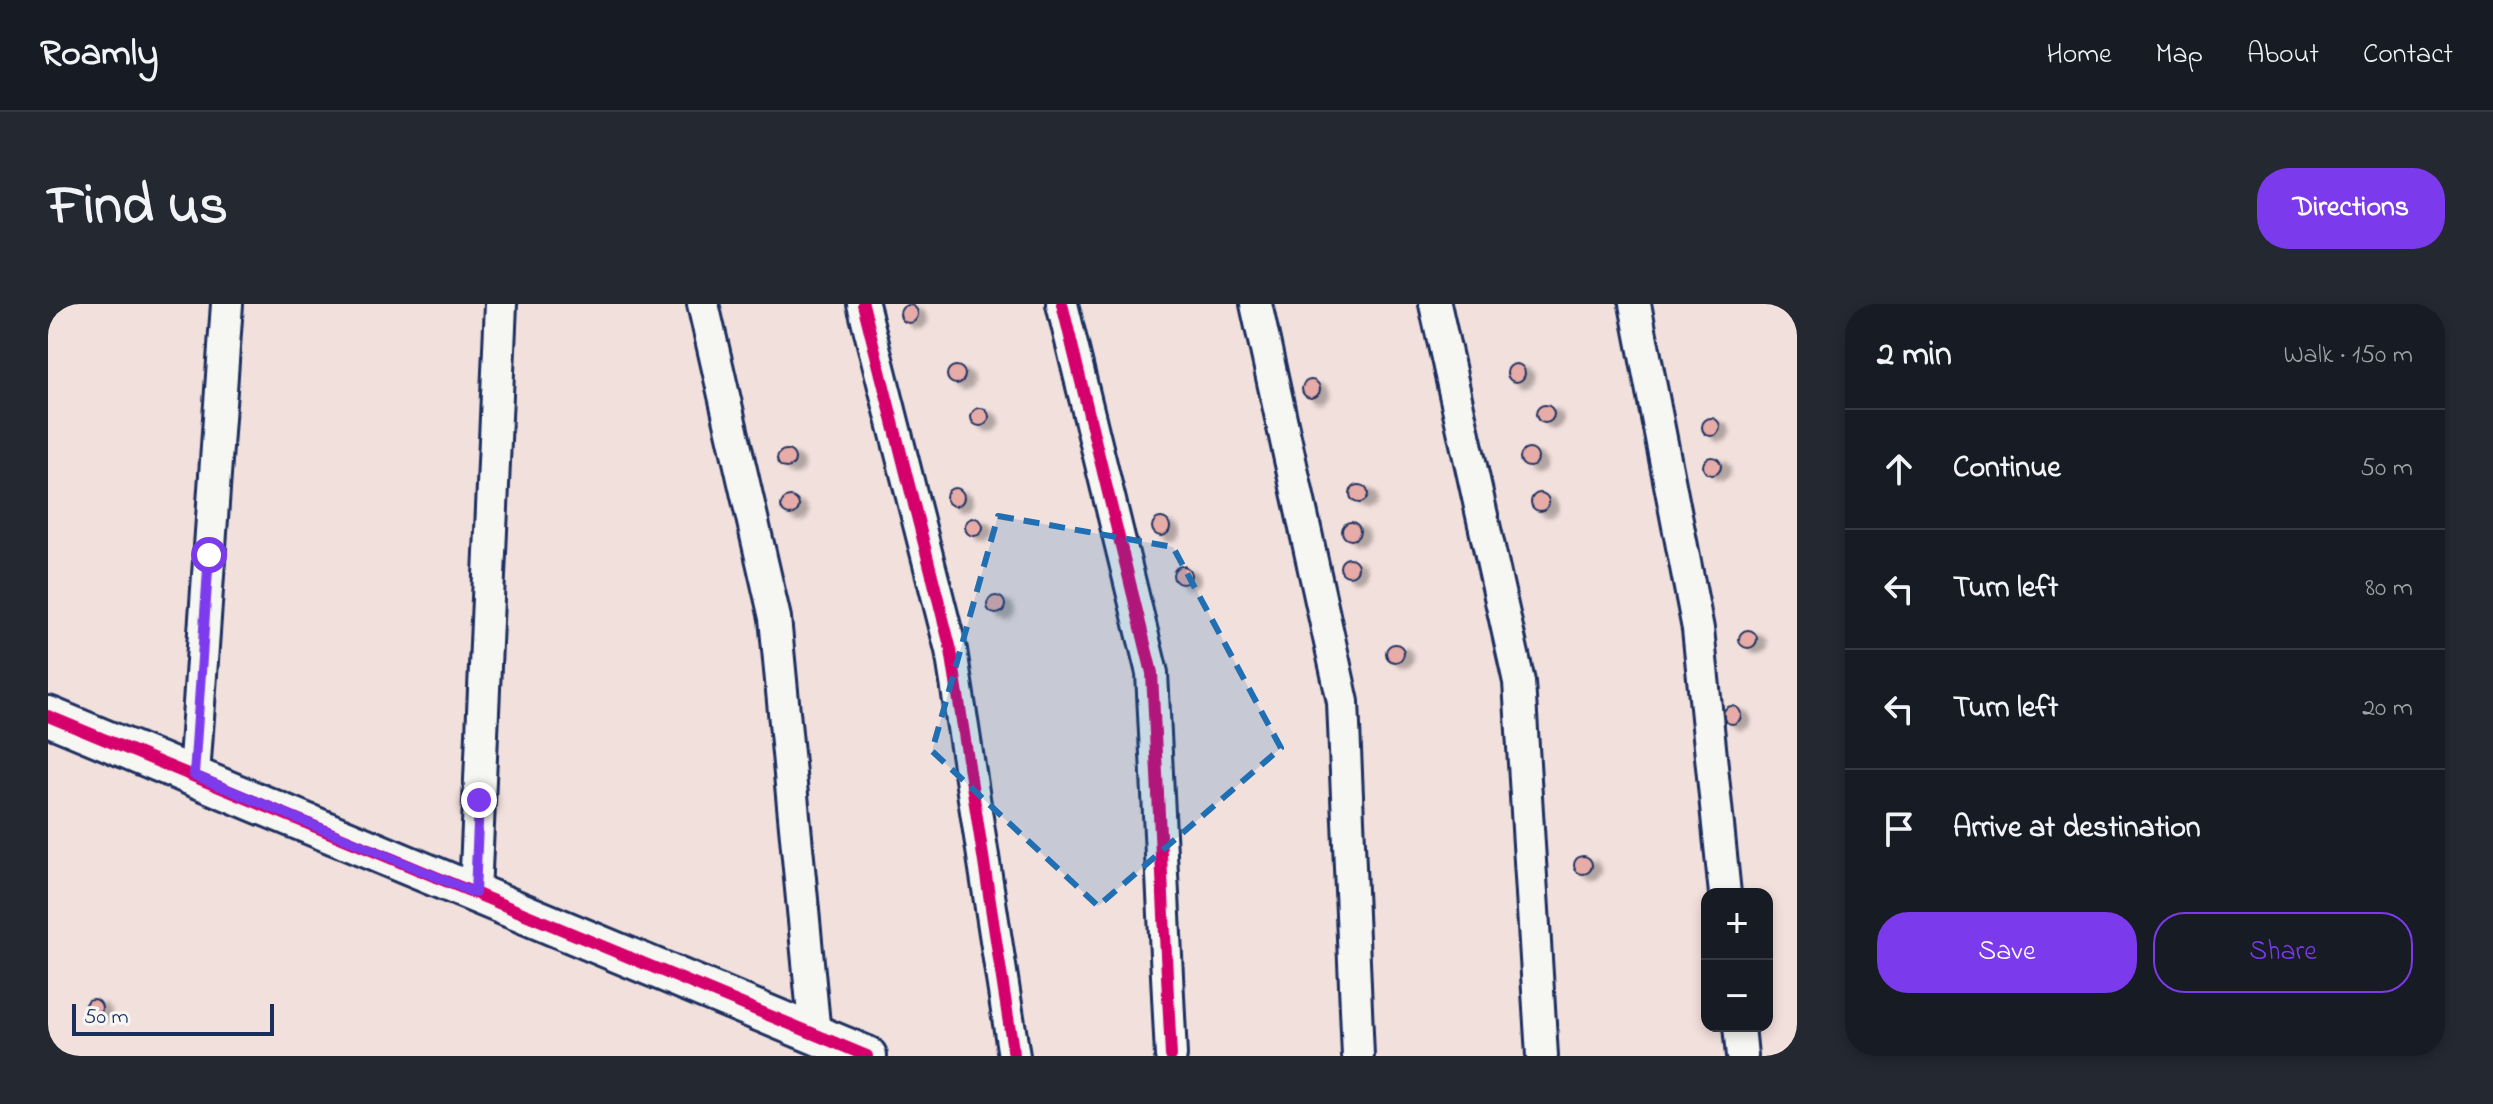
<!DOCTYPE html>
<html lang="en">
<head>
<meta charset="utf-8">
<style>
	:root { --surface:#171b24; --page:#242831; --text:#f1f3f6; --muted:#9ea1a6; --line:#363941; --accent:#7c3aed }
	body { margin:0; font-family:"Indie Flower",sans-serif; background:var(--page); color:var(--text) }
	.controls { position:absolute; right:24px; bottom:24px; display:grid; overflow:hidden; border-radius:16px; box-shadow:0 4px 12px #0003 }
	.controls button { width:72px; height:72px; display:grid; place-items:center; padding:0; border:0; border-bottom:2px solid var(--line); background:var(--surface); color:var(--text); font:40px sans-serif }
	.scale { position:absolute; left:24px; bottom:20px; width:202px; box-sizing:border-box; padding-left:8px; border:4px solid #1b2f5e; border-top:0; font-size:22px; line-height:28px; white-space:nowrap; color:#1b2f5e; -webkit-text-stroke:6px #f6f6f2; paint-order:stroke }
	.stop { position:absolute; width:24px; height:24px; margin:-18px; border:6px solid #7c3aed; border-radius:50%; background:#fff }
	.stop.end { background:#7c3aed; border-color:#fff; box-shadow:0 2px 8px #0008 }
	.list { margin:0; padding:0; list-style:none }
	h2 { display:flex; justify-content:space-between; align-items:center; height:104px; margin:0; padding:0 32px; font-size:34px }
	h2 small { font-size:26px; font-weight:400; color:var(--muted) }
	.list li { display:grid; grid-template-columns:52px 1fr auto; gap:24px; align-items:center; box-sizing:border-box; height:120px; padding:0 32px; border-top:2px solid var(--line) }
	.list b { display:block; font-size:30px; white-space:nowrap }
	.list em { font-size:26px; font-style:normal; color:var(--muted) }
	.actions { display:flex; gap:16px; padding:24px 32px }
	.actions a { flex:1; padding:18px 0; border:2px solid var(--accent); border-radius:32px; text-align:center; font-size:28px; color:var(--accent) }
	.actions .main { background:var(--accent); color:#fff }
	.icon { flex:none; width:44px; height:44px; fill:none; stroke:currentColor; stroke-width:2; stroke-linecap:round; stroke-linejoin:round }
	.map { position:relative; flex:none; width:1749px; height:752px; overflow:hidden; border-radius:32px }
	header { display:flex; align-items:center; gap:48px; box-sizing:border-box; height:112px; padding:0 40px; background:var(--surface); border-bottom:2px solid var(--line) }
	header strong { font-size:38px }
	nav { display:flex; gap:44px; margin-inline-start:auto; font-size:28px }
	.intro { display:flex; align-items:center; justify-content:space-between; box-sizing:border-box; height:192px; padding:0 48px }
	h1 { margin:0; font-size:56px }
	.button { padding:20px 36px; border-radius:32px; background:var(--accent); color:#fff; font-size:28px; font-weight:700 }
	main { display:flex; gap:48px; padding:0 48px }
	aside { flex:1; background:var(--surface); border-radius:32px; box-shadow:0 4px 12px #0003 }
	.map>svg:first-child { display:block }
</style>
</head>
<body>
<header>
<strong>Roamly</strong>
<nav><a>Home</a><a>Map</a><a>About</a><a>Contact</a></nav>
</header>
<div class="intro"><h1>Find us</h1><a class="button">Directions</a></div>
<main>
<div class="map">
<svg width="1749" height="752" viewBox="0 0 1749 752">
	<defs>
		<filter id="shadow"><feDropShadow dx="9" dy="5" stdDeviation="2" flood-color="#0004"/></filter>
	</defs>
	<rect width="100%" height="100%" fill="#f2e0dc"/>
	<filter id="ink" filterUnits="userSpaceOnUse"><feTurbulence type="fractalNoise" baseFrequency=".0125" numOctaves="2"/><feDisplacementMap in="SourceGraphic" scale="16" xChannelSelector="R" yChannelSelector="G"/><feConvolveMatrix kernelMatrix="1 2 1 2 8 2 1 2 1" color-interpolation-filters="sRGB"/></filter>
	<g filter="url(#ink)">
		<path fill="#e7aca7" stroke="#1b2f5e" stroke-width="2" filter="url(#shadow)" d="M852 10a9 9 0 1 1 18 0a9 9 0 1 1-18 0Z
			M1459 69a9 9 0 1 1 18 0a9 9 0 1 1-18 0Z
			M899 71a9 9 0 1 1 18 0a9 9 0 1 1-18 0Z
			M1254 85a9 9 0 1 1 18 0a9 9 0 1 1-18 0Z
			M1488 110a9 9 0 1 1 18 0a9 9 0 1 1-18 0Z
			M923 113a9 9 0 1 1 18 0a9 9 0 1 1-18 0Z
			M1654 123a9 9 0 1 1 18 0a9 9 0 1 1-18 0Z
			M1472 154a9 9 0 1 1 18 0a9 9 0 1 1-18 0Z
			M729 155a9 9 0 1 1 18 0a9 9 0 1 1-18 0Z
			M1655 162a9 9 0 1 1 18 0a9 9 0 1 1-18 0Z
			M1302 190a9 9 0 1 1 18 0a9 9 0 1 1-18 0Z
			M898 193a9 9 0 1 1 18 0a9 9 0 1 1-18 0Z
			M1483 198a9 9 0 1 1 18 0a9 9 0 1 1-18 0Z
			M733 202a9 9 0 1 1 18 0a9 9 0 1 1-18 0Z
			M1104 223a9 9 0 1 1 18 0a9 9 0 1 1-18 0Z
			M917 223a9 9 0 1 1 18 0a9 9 0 1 1-18 0Z
			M1294 227a9 9 0 1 1 18 0a9 9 0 1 1-18 0Z
			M1292 263a9 9 0 1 1 18 0a9 9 0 1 1-18 0Z
			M1125 271a9 9 0 1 1 18 0a9 9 0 1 1-18 0Z
			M939 301a9 9 0 1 1 18 0a9 9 0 1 1-18 0Z
			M1691 335a9 9 0 1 1 18 0a9 9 0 1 1-18 0Z
			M1338 349a9 9 0 1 1 18 0a9 9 0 1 1-18 0Z
			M1675 411a9 9 0 1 1 18 0a9 9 0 1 1-18 0Z
			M1526 561a9 9 0 1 1 18 0a9 9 0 1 1-18 0Z
			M36 704a9 9 0 1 1 18 0a9 9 0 1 1-18 0Z"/>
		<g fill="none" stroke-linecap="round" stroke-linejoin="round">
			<g stroke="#1b2f5e" stroke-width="36">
				<path id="minor" d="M655 0 727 314 767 731
					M815 0 903 346 966 752
					M1014 0 1104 369 1123 752
					M1208 0 1295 398 1310 752
					M1387 0 1471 378 1494 752
					M1587 0 1650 325 1677 590
					M146 471 179 0
					M427 589 453 0
					M1691 722 1694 752"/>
			</g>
			<g stroke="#1b2f5e" stroke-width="44">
				<path id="tertiary" d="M0 412 819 752"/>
			</g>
			<use href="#minor" stroke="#f6f6f2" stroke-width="30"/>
			<use href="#tertiary" stroke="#f6f6f2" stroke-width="38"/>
			<g stroke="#f6f6f2" stroke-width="17">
				<path id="cycleway" d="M815 0 903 346 966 752
					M1014 0 1104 369 1123 752
					M0 412 819 752"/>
			</g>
			<use href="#cycleway" stroke="#d6006c" stroke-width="12"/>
		</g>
	</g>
	<g fill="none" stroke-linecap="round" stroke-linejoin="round" filter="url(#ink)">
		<path stroke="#7c3aed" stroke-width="10" d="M161 251 146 471 427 589 431 496"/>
	</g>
	<path fill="#1f6fb2" fill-opacity="0.2" stroke="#1f6fb2" stroke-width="6" stroke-dasharray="16 10" stroke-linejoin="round" d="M950 212 1125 243 1233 444 1050 602 884 447Z"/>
</svg>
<div class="controls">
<button>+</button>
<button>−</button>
</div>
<div class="scale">50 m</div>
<div class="stop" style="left:161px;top:251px"></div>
<div class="stop end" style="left:431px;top:496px"></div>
</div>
<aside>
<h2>2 min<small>Walk · 150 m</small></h2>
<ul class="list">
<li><svg class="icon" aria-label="ahead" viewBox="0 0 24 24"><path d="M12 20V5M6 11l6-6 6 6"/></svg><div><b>Continue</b></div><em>50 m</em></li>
<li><svg class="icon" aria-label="left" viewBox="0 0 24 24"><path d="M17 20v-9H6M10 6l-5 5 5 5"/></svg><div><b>Turn left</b></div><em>80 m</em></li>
<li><svg class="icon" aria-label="left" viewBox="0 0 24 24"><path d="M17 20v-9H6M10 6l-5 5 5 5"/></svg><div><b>Turn left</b></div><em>20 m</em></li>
<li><svg class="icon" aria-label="arrive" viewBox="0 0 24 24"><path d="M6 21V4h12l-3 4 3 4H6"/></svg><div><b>Arrive at destination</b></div></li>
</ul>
<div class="actions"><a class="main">Save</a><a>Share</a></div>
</aside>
</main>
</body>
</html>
